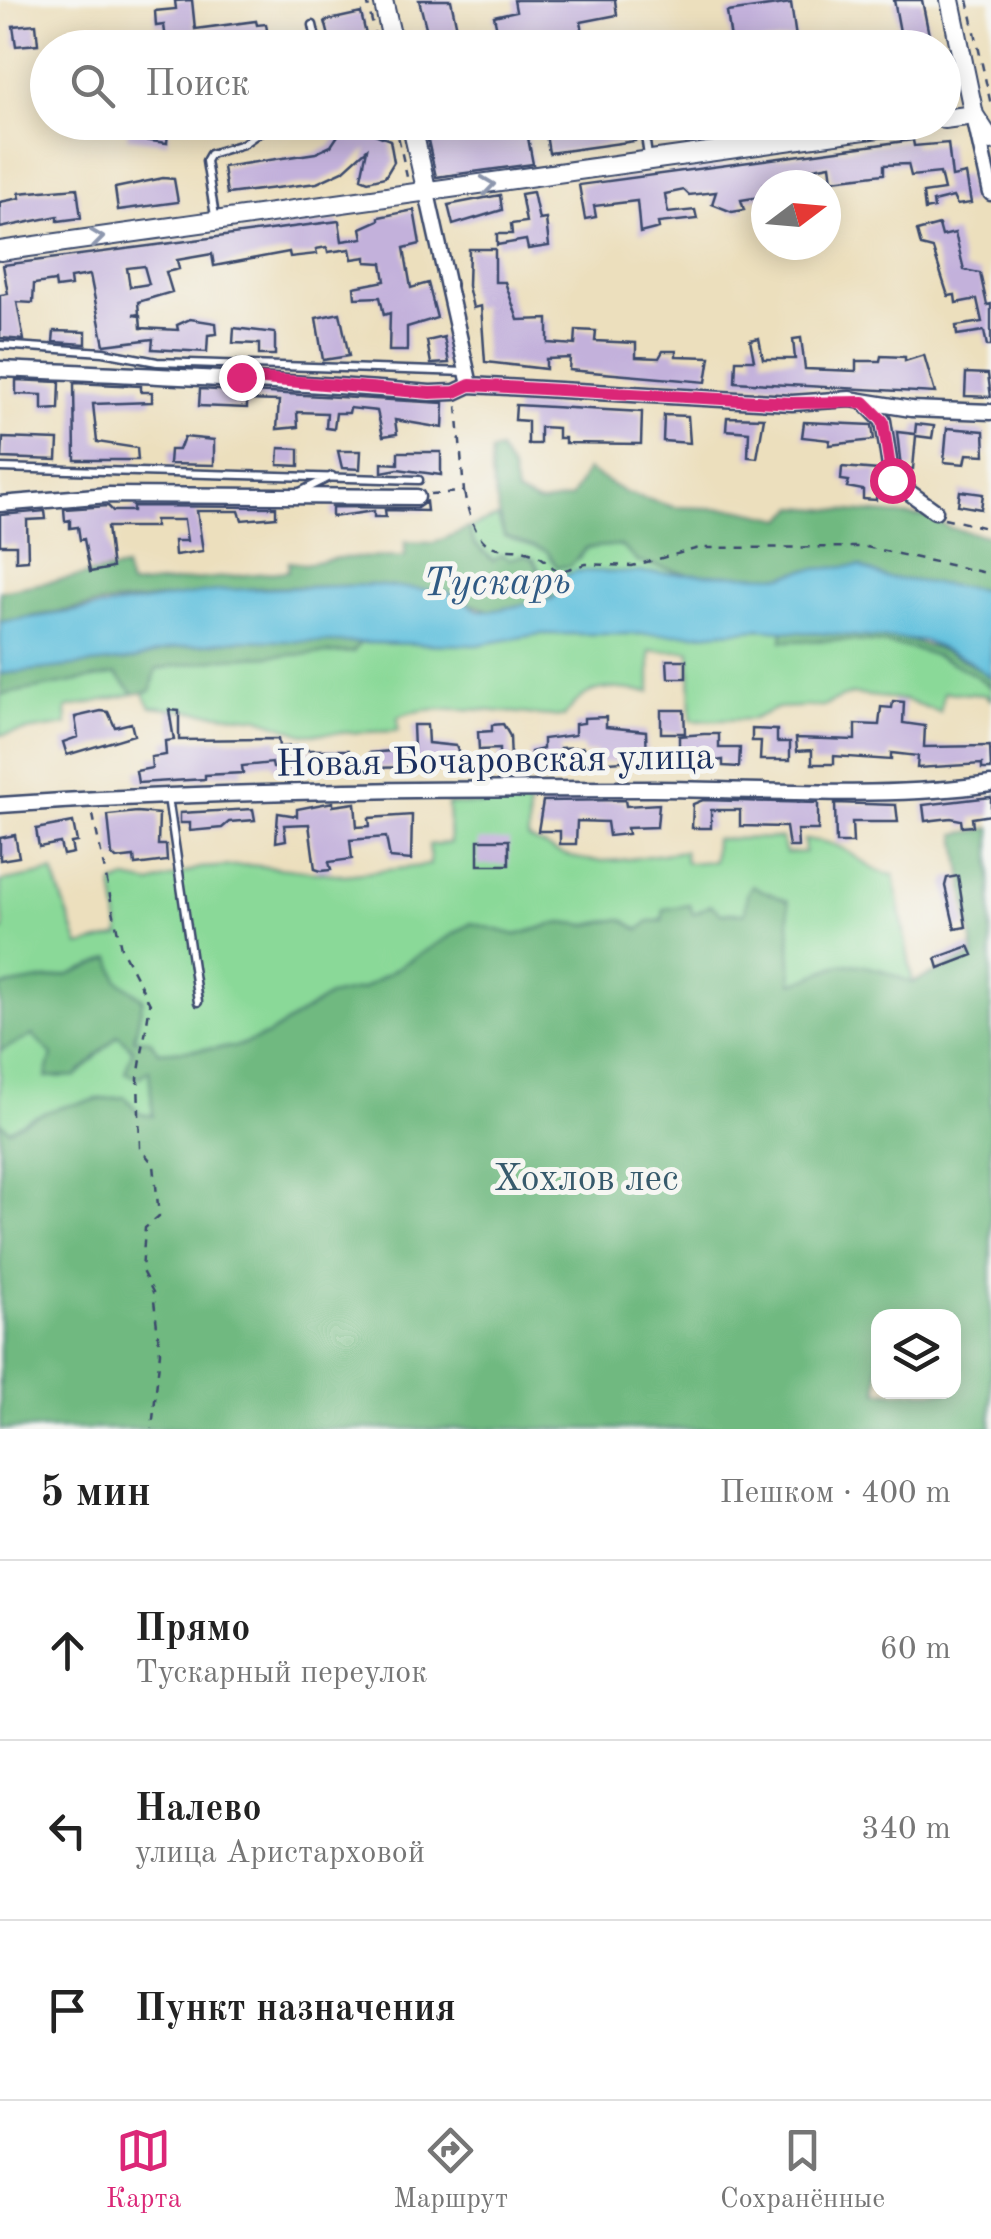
<!DOCTYPE html>
<html lang="ru">
<head>
<meta charset="utf-8">
<style>
	:root { --surface:#fff; --page:#f2f2f2; --text:#222; --muted:#767676; --line:#e0e0e0; --accent:#db2777 }
	body { margin:0; font-family:"Old Standard TT",serif; background:var(--page); color:var(--text) }
	.controls { position:absolute; right:30px; bottom:30px; display:grid; overflow:hidden; border-radius:20px; box-shadow:0 5px 25px #0003 }
	.controls button { width:90px; height:90px; display:grid; place-items:center; padding:0; border:0; border-bottom:2px solid var(--line); background:var(--surface); color:var(--text); font:50px sans-serif }
	.compass { position:absolute; left:751px; top:170px; width:90px; height:90px; border-radius:50%; background:var(--surface); box-shadow:0 5px 25px #0003; rotate:74deg }
	.stop { position:absolute; width:30px; height:30px; margin:-22px; border:8px solid #db2777; border-radius:50%; background:#fff }
	.stop.end { background:#db2777; border-color:#fff; box-shadow:0 2px 10px #0008 }
	.list { margin:0; padding:0; list-style:none }
	h2 { display:flex; justify-content:space-between; align-items:center; height:130px; margin:0; padding:0 40px; font-size:42px }
	h2 small { font-size:32px; font-weight:400; color:var(--muted) }
	.list li { display:grid; grid-template-columns:65px 1fr auto; gap:30px; align-items:center; box-sizing:border-box; height:180px; padding:0 40px; border-top:2px solid var(--line) }
	.list b { display:block; font-size:38px; white-space:nowrap }
	.list p { margin:0; font-size:32px; white-space:nowrap; color:var(--muted) }
	.list em { font-size:32px; font-style:normal; color:var(--muted) }
	.icon { flex:none; width:55px; height:55px; fill:none; stroke:currentColor; stroke-width:2; stroke-linecap:round; stroke-linejoin:round }
	.map { position:relative; flex:none; width:991px; height:1429px; overflow:hidden }
	.search { position:absolute; background:var(--surface); box-shadow:0 5px 25px #0003; left:30px; right:30px; top:30px; height:110px; display:flex; align-items:center; gap:25px; box-sizing:border-box; padding:0 35px; border-radius:55px; color:var(--muted); font-size:38px }
	.sheet { height:670px; background:var(--surface) }
	nav { display:flex; justify-content:space-around; align-items:center; box-sizing:border-box; height:140px; border-top:2px solid var(--line); background:var(--surface); font-size:28px; color:var(--muted) }
	nav a { display:grid; justify-items:center; gap:5px }
	nav .on { color:var(--accent) }
	.map>svg:first-child { display:block }
</style>
</head>
<body>
<div class="map">
<svg width="991" height="1429" viewBox="0 0 991 1429">
	<rect width="100%" height="100%" fill="#f6f6f2"/>
	<filter id="ink" filterUnits="userSpaceOnUse"><feTurbulence type="fractalNoise" baseFrequency=".01" numOctaves="2"/><feDisplacementMap in="SourceGraphic" scale="20" xChannelSelector="R" yChannelSelector="G"/><feConvolveMatrix kernelMatrix="1 2 1 2 8 2 1 2 1" color-interpolation-filters="sRGB"/></filter>
	<filter id="wash" filterUnits="userSpaceOnUse"><feTurbulence type="fractalNoise" baseFrequency=".0048" numOctaves="4" result="noise"/><feDisplacementMap in="SourceGraphic" scale="40" xChannelSelector="R" yChannelSelector="G"/><feGaussianBlur stdDeviation="2.25" result="paint"/><feColorMatrix in="noise" values="0 0 0 0 0 0 0 0 0 0 0 0 0 0 0 0 0 1.4 0 .05"/><feComposite in="paint" operator="in"/></filter>
	<g filter="url(#wash)">
		<rect width="100%" height="100%" fill="#ecdfbd"/>
		<path fill="#8ad998" stroke="#52847b" stroke-width="2.5" d="M498 517 504 536 579 559 586 548 620 545 638 562 704 577 578 571 562 576 560 591 552 599 534 559 494 561 474 543 469 528Z
			M759 629 783 630V641C860 639 928 638 991 687V700L986 695 944 692 940 712 905 700 851 694 823 706 777 708 753 719 696 721 691 720 690 651H650V692C609 689 590 679 564 717 521 715 434 700 398 717V731L303 734 260 718 151 707 143 693 151 691 156 669 226 658 353 652 360 643 476 645 540 634H698Z
			M116 674 134 694 66 708 67 725 0 735V695Z
			M448 804 529 805 528 838C592 874 617 859 684 851L686 863 714 861 715 839 781 838 786 853 805 852 804 840C855 840 858 871 894 875L913 984 880 969 853 968 948 1316 756 913 692 914 690 906 639 930 622 919 586 925 562 922 516 935 471 923 362 989 329 996 268 1035 235 1047 158 1052 134 1040 111 958 69 975 0 987V931L4 930 0 882 53 872 79 946 120 936 113 884 127 879 151 884 200 868 249 865 345 875 430 865 429 845 450 843Z
			M33 1034 52 1055 47 1077 76 1076 118 1035 149 1068 153 1116 140 1114 125 1097 97 1099 9 1130 0 1122V1051Z"/>
		<path fill="#6fb980" stroke="#45746f" stroke-width="2.5" fill-rule="evenodd" d="M499 450 512 471 516 493 539 504 571 498 587 470 626 493 674 507 737 509 783 519 796 507 929 517 950 528 991 537V591L884 577 859 566 803 570 784 576 704 577 638 562 620 545 586 548 570 566 557 567 547 551 504 536 491 475V452Z
			M469 528 474 543 493 561 502 555 509 559 525 555 534 560 552 599 491 611 433 591 373 585 257 588 103 604 0 622V591L125 568 130 586 288 571 289 562 304 564 338 558 405 557V542L434 543Z
			M783 630C858 636 930 630 991 678V687C928 637 859 639 782 641Z
			M300 638 360 643 353 652 227 658 156 669 151 691 134 694 116 674 0 695V674L136 659 173 648 237 640Z
			M991 828V1429H0V1122L9 1130C42 1108 86 1100 125 1097L140 1114 153 1116 149 1070 138 1078 125 1072 133 1049 118 1035 76 1076 46 1077 52 1055 33 1035 0 1051V987L69 975 111 958 118 980 143 999 134 1039 150 1040 158 1052 235 1047 268 1035 329 996 362 989 472 923 516 935 562 922 586 925 622 919 639 930 649 921H662L664 909 690 905 693 914 711 905 721 913H745L747 893 752 886 788 901 792 983C809 981 820 971 836 966 860 959 891 974 912 983L974 956 956 834ZM878 1316H954V1392H878Z"/>
		<path fill="#5ec0dd" stroke="#3c789e" stroke-width="2.5" d="M859 566 884 577 991 591V678L968 660 924 641 759 629 698 634H540L476 645 237 640 173 648 136 659 0 674V622L224 590 373 585 448 592 478 610 491 611 552 599 560 591 562 576 578 571 784 576 803 570Z"/>
		<g id="blocks">
			<path fill="#c3b1db" fill-rule="evenodd" d="M192 0 195 29 256 21 257 25 266 24 270 48H248V43L167 48 164 25 156 26 155 11 176 9 175 1Z
				M419 0H451L461 48H445L444 39 430 43Z
				M514 0H615L617 15 581 22 586 48H501L494 16 516 11Z
				M894 0H922L930 40 935 48H903Z
				M791 3 796 38 732 47 727 12Z
				M361 13 369 48H332L325 21Z
				M36 24 38 44 16 46 13 26Z
				M129 122H169L167 143 127 138Z
				M347 122H375L372 133 390 140 394 162 385 177 368 181 361 178 367 149 343 171 317 183 227 194 223 167 316 153 331 146Z
				M424 122H525L533 164 436 177Z
				M544 122H632L635 141 549 153Z
				M913 140 914 146 948 143 952 177 966 174 971 203 957 205 953 197 933 202 934 208 925 210 923 193 944 190 940 173 911 176 908 164 884 165V174L832 180 830 165 786 173 788 185H764L766 196 741 200 744 210 732 212 712 204 716 192 689 195 684 190 665 194 668 213 695 210 697 219 658 223 659 228 640 233 637 201 594 206 596 217 585 219 579 185Z
				M163 178 174 179 178 202 118 210 115 188Z
				M77 188 81 218 58 221V216L0 228V202L20 198 19 193Z
				M533 192 539 220 546 219 549 246 528 249 526 240 497 245V234H512L511 224 526 222 521 194Z
				M500 195 502 210 453 225 448 205Z
				M414 210 420 244 404 248 411 288 428 283 437 318 407 327V351H389L390 313 384 315 380 297 355 298 354 287 385 281 382 263 366 262V257L352 259 350 249 328 252 327 247 316 249 317 254 290 257 289 252 214 266 212 254 177 260 179 269 166 272 172 292 138 302 139 314 133 315 140 316 141 328 178 330 177 325 190 319 216 323 217 334 208 335 207 352 152 349 153 339 104 345 90 275 70 278 71 286 56 288 55 281 34 284 33 303 17 302 24 340 0 338V295L8 294 3 265 339 221 342 241 363 238 361 228 379 220V217ZM144 266 149 284 130 287 127 268Z
				M939 225 942 236 955 233 964 270 980 273 987 305 991 304V346H987L984 331 957 335 956 326 982 322 977 299 956 303 955 295 948 296 933 249 921 246 917 231Z
				M469 249H495V282H505L518 320 548 319V343L575 345 576 330 596 331 595 341 636 343V357L659 358 663 351H676V356L710 357 706 382 569 370 570 358 546 359V369L485 362 481 306 473 308 468 286Z
				M340 313 349 356 323 360 316 318Z
				M234 328 275 333V355H259V344L233 343Z
				M54 331 86 332V344L53 342Z
				M444 337 449 363 431 364 427 341Z
				M759 338 763 359H795L793 339 801 338 805 369 856 371V361H880L881 356 905 357V361L924 355 935 393 735 382 736 360H754L750 340Z
				M966 373 988 374 991 397 965 396Z
				M16 380 60 382 59 409 42 410V395L16 394Z
				M74 383 141 386V392H152V402L93 404 97 442 137 448 138 460H75Z
				M200 389 444 403 443 428 395 420 397 434 383 436 377 411 350 408 349 413H336L334 429 326 428 327 413 297 412 298 427 277 429 279 401 247 400V408L199 406Z
				M516 405 642 412 641 444 565 443V438H558V428L540 427V444H528V421L515 420Z
				M664 415 688 416 690 443 663 441Z
				M727 417 764 418 757 458 748 457 749 432 726 430Z
				M804 422 872 425 874 440 829 445 830 440 802 437Z
				M916 424 934 426 932 438 916 436 913 469 901 468 897 432 915 434Z
				M947 428 984 431 985 455 967 454 965 464 944 462Z
				M184 437 214 440V465L169 464 170 450H179Z
				M3 438 58 440 57 460 2 458Z
				M279 448 299 449V466L278 465Z
				M338 451H361L360 469 342 468Z
				M398 452H441V475L398 469 382 472V463L398 464Z
				M842 467 878 470 876 500 863 499V490L847 487 849 481 841 480Z
				M960 491 983 494 981 509 958 505Z
				M426 502 427 511 385 510 386 517H374V511L332 517V507L417 508Z
				M108 506 113 511H133V506L276 507V517L242 520 239 511H197L203 551 175 555 174 541H187L184 520H155V527H107L112 568 90 572 84 539 80 540 78 527 70 528V520L65 521 64 509Z
				M45 511 46 519 27 520 28 560 16 561V545H0V515Z
				M667 660H686V678H668Z
				M893 701 904 702 903 723 925 726 924 747 990 746 991 769H982V764L917 768 918 756 891 753V760L834 756V764H812V750L797 751 796 738 855 740V724L879 725 881 707 892 708Z
				M169 710 179 711V740L278 739 279 747 296 746V750H349L351 766 273 768 272 763 242 766 243 773 205 775V779L138 783 136 771 152 768 151 757 166 755 165 741 174 740Z
				M661 710H684L685 733H661Z
				M101 711 108 712 115 727 131 723 134 735 67 755 63 742 78 737 75 717Z
				M606 717V727L646 731 647 759 597 763 596 752 584 753 583 747 560 748V761L531 763V752L543 749V739L575 735V724L584 723V718Z
				M503 724 510 736 511 763 499 764V749L479 750 478 732 492 731V725Z
				M413 725H427L428 743 456 746 464 766 369 768V753L414 749Z
				M752 729 777 730V742H790V760H760L761 741H752Z
				M704 734H719V748H740L739 767 723 766V760L679 766V736Z
				M991 797V815L972 818 973 826 962 827 961 820 951 818 925 821 923 805Z
				M625 800 626 806 659 804 657 827 627 828 628 834 609 836 607 822 577 821 576 844H560V831H538L543 801Z
				M703 800 818 803V830H797L798 847H789L786 827 740 826V810H711V828H692L693 804Z
				M333 802V806L355 803 357 827 370 826 369 818 412 815 411 860 390 858 386 837 350 840 352 859 329 862 331 870 321 871 315 869 309 824 284 825 286 840 276 842 278 813 297 816V809Z
				M835 803 896 805 898 822H852L853 843H836Z
				M253 809 255 820 229 822 222 828 190 831V823H180V813Z
				M137 812 159 814 158 845H166L167 861 135 865 134 857 116 859 112 855 108 815Z
				M73 822 77 842 71 843 73 853 63 855 60 843 39 847 36 829Z
				M15 835 19 857 0 860V838Z
				M478 840H509V865H478Z
				M958 876 966 927 955 929 945 886 947 878Z
				M969 946 973 955 939 968 936 958Z"/>
		</g>
	</g>
	<g filter="url(#ink)">
		<use href="#blocks" fill-opacity="0" stroke="#3a496c" stroke-width="2.5"/>
		<g fill="none" stroke-linecap="round" stroke-linejoin="round">
			<g stroke="#3a496c" stroke-width="11">
				<path id="service" d="M313 25 318 48
					M643 122 648 156
					M215 216 206 161 210 154 243 144 264 129 302 122
					M0 345 103 352 157 362 467 372
					M0 468 419 480
					M298 493 332 476
					M168 797 198 1002"/>
			</g>
			<g stroke="#3a496c" stroke-width="19">
				<path id="minor" d="M975 121 991 193
					M427 193 470 385
					M0 369C144 375 287 381 430 393L455 392 470 385 792 403 850 399 911 409 991 412
					M864 402 883 421 892 480 935 511
					M0 504 108 495 417 497
					M0 805C216 790 434 789 651 789 763 789 880 800 991 784"/>
			</g>
			<g stroke="#3a496c" stroke-width="22">
				<path id="tertiary" d="M383 0 394 48
					M950 0 974 115 991 141
					M944 119 974 115
					M411 122 427 193
					M0 251 922 122"/>
			</g>
			<path stroke="#3a496c" stroke-width="2.5" stroke-dasharray="8 8" stroke-linecap="butt" d="M367 0 378 48
				M968 0 991 105
				M395 122 407 177
				M464 492C484 588 513 520 557 572L586 564 632 566 699 548 866 547 991 574
				M430 494 464 492 457 405
				M944 518 991 529
				M93 815 121 948 150 1004 138 1078 140 1148 154 1165 159 1216 145 1228 142 1271 153 1292 160 1352 152 1429"/>
			<use href="#service" stroke="#fff" stroke-width="6"/>
			<use href="#minor" stroke="#fff" stroke-width="14"/>
			<use href="#tertiary" stroke="#fff" stroke-width="18"/>
		</g>
		<defs><path id="oneway-chevron" d="M-2-3.5L2.5 0L-2 3.5" fill="none" stroke-width="1.6" stroke-linecap="round" stroke-linejoin="round" transform="scale(2.5)"/></defs>
		<g stroke="#8d97ae">
			<use href="#oneway-chevron" transform="translate(488 185) rotate(-8)"/>
			<use href="#oneway-chevron" transform="translate(97 238) rotate(-7)"/>
		</g>
	</g>
	<g fill="none" stroke-linecap="round" stroke-linejoin="round" filter="url(#ink)">
		<path stroke="#db2777" stroke-width="12" d="M241 377 430 393 455 392 470 385 792 403 864 402 883 421 892 480"/>
	</g>
	<g text-anchor="middle" stroke-width="10" stroke-linejoin="round" paint-order="stroke">
		<g font-size="38" fill="#1b2f5e" stroke="#f6f6f2">
			<text transform="translate(495 759) rotate(-1)" y="13">Новая Бочаровская улица</text>
		</g>
		<g font-size="38" fill="#375a6c" stroke="#f6f6f2">
			<text x="586" y="1190">Хохлов лес</text>
		</g>
		<g font-size="40" font-style="italic" fill="#2f5a84" stroke="#f6f6f2">
			<text transform="translate(497 580) rotate(-1)" y="14">Тускарь</text>
		</g>
	</g>
</svg>
<div class="controls">
<button><svg class="icon" aria-label="layers" viewBox="0 0 24 24"><path d="M12 4l9 5-9 5-9-5zM3 14l9 5 9-5"/></svg></button>
</div>
<svg class="compass" viewBox="-18 -18 36 36"><path d="M0-13l5 13h-10z" fill="#e53935"/><path d="M0 13l5-13h-10z" fill="#767676"/></svg>
<div class="stop" style="left:892px;top:480px"></div>
<div class="stop end" style="left:241px;top:377px"></div>
<div class="search"><svg class="icon" aria-label="search" viewBox="0 0 24 24"><circle cx="10" cy="10" r="6"/><path d="M15 15l6 6"/></svg>Поиск</div>
</div>
<section class="sheet">
<h2>5 мин<small>Пешком · 400 m</small></h2>
<ul class="list">
<li><svg class="icon" aria-label="ahead" viewBox="0 0 24 24"><path d="M12 20V5M6 11l6-6 6 6"/></svg><div><b>Прямо</b><p>Тускарный переулок</p></div><em>60 m</em></li>
<li><svg class="icon" aria-label="left" viewBox="0 0 24 24"><path d="M17 20v-9H6M10 6l-5 5 5 5"/></svg><div><b>Налево</b><p>улица Аристарховой</p></div><em>340 m</em></li>
<li><svg class="icon" aria-label="arrive" viewBox="0 0 24 24"><path d="M6 21V4h12l-3 4 3 4H6"/></svg><div><b>Пункт назначения</b></div></li>
</ul>
</section>
<nav>
<a class="on"><svg class="icon" aria-label="map" viewBox="0 0 24 24"><path d="M3 6l6-2 6 2 6-2v14l-6 2-6-2-6 2zM9 4v14M15 6v14"/></svg>Карта</a>
<a><svg class="icon" aria-label="directions" viewBox="0 0 24 24"><path d="M12 3l9 9-9 9-9-9zM9 14v-3h6M13 9l2 2-2 2"/></svg>Маршрут</a>
<a><svg class="icon" aria-label="saved" viewBox="0 0 24 24"><path d="M7 4h10v16l-5-4-5 4z"/></svg>Сохранённые</a>
</nav>
</body>
</html>
